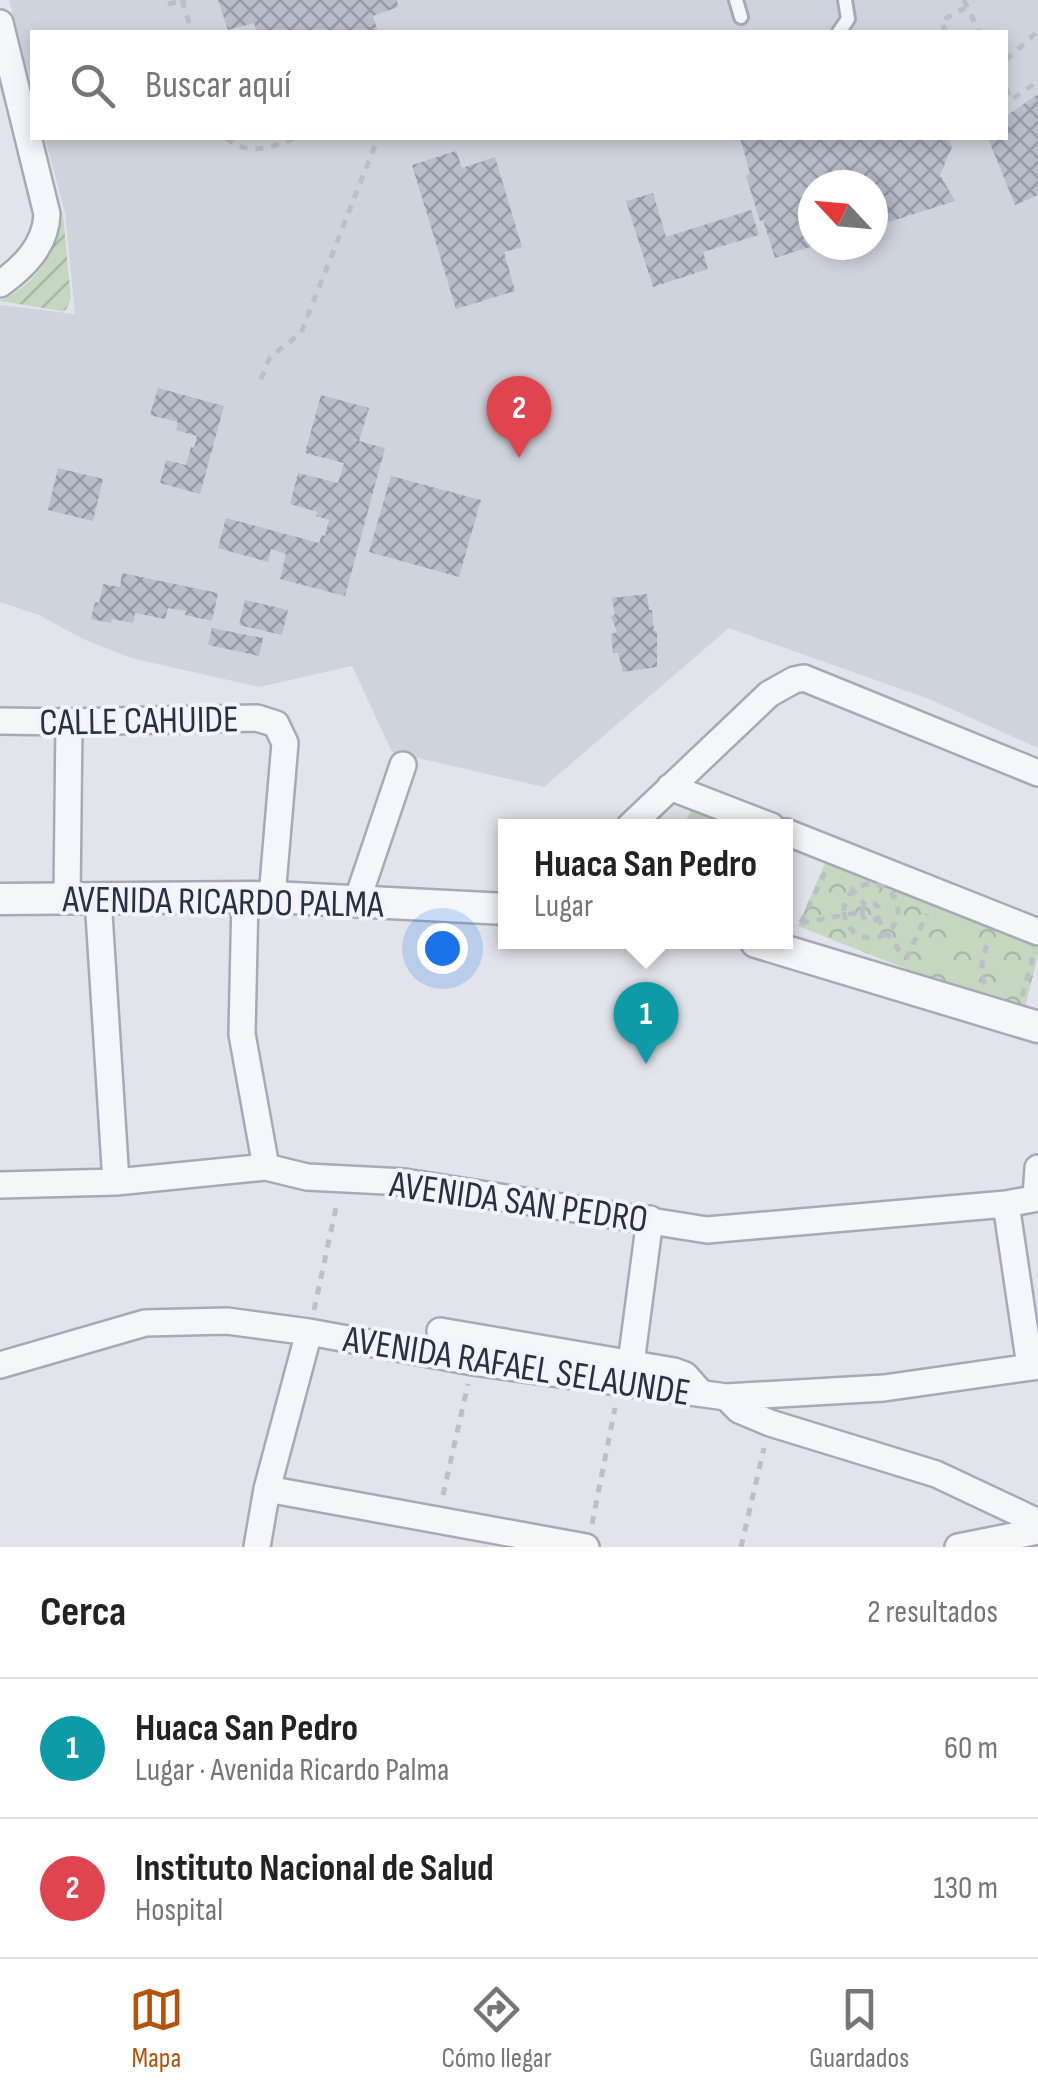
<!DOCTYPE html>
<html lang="es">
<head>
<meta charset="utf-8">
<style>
	:root { --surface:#fff; --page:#f6f6f6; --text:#222; --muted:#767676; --line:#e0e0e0; --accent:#b45309 }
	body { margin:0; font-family:"Sofia Sans Condensed",sans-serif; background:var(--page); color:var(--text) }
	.compass { position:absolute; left:798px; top:170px; width:90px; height:90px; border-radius:50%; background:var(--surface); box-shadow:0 5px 15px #0003; rotate:296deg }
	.you { position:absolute; left:442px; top:948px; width:35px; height:35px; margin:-25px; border:8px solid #fff; border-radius:50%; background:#1a73e8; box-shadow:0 0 0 15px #1a73e833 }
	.badge { display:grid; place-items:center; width:65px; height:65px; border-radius:50%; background:var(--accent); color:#fff; font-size:32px; font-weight:700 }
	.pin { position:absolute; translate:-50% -82px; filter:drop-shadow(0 2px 5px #0008) }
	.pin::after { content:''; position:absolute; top:52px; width:35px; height:30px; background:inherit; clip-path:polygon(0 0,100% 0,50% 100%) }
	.popup { position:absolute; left:498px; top:819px; width:295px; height:130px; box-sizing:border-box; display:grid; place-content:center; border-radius:0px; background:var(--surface); filter:drop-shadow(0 2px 8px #0005); font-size:32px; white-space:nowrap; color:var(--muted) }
	.popup b { font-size:38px; color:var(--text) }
	.popup::after { content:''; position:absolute; left:50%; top:100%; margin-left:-20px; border:20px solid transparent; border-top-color:var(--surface) }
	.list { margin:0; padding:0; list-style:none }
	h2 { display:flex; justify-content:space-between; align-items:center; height:130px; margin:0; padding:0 40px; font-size:42px }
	h2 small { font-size:32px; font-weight:400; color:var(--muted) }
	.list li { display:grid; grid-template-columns:65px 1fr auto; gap:30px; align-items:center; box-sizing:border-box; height:140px; padding:0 40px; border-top:2px solid var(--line) }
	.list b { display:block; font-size:38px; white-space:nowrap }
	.list p { margin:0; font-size:32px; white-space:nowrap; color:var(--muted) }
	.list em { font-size:32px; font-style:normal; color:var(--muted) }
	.icon { flex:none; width:55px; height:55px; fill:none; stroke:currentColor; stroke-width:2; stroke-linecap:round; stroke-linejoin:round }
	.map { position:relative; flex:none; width:1038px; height:1547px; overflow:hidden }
	.search { position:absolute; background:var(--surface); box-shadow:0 5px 15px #0003; left:30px; right:30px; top:30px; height:110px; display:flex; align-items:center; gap:25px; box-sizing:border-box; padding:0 35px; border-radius:0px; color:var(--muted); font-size:38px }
	.sheet { height:410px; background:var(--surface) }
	nav { display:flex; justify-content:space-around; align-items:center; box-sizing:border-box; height:140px; border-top:2px solid var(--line); background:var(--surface); font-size:28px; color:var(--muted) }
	nav a { display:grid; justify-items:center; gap:5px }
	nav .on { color:var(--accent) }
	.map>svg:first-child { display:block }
</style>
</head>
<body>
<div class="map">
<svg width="1038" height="1547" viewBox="0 0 1038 1547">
	<defs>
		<pattern id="park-crowns" width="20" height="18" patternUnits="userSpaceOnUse" patternTransform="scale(2.5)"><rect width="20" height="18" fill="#c5d6c1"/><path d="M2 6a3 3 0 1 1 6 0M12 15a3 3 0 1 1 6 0" fill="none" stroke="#a9b8a7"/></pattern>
		<pattern id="garden-furrows" width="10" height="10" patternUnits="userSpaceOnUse" patternTransform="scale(2.5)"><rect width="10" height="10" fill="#c5d6c1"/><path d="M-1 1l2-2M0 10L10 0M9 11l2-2" fill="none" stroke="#a9b8a7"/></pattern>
		<pattern id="building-cross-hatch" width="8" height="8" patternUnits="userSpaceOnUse" patternTransform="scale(2.5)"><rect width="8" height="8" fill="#b8bdca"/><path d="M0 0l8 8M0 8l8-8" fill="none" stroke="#969aa6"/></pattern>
	</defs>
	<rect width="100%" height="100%" fill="#e1e4eb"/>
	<path fill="#cfd3dd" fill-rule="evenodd" d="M9 0H1038V748L929 699 729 628 544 787 392 752 352 666 259 687 131 658 83 639 39 615 0 602V305L75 314 65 213 45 138H1006V32H32V88ZM813 185H873V245H813Z"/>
	<path fill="url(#park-crowns)" d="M828 856 1038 939V955L1023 1015 798 926Z"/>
	<path fill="url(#garden-furrows)" d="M63 214 71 299 66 310 61 311 0 301C6 297 14 294 20 289 46 271 55 243 63 214Z"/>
	<path fill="#c5d6c1" d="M694 805 745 826H683Z"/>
	<path fill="url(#building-cross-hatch)" d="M218 0H397L398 7 373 16 378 32H257L254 23 228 30Z
		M1038 94V195L1015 205 988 138H1006V116Z
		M740 138H948L952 147 940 175 955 201 873 227V185H813V246L775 258 763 220 760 221 746 176 750 173Z
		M456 151 462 168 495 157 522 247 504 252 515 291 456 309 412 165Z
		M653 193 666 237 751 210 759 235 703 252 708 269 653 287 626 201Z
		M158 388 224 406 200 494 160 483 166 460 186 465 191 447 194 448 197 436 176 430 178 422 150 415Z
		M321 395 369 408 359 441 385 448 345 596 280 579 286 554 271 549 268 562 218 548 226 518 319 543 322 535 325 536 329 520 316 516 318 512 290 504 298 473 338 483 344 463 305 453Z
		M58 468 103 479 93 521 48 510Z
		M391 476 481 500 459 577 369 552Z
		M122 573 218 593 212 621 185 615 186 611 168 608 165 619 135 613 133 623 112 619 111 623 91 619 95 602 99 603 103 584 120 587Z
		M647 594 649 610H652L654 631H657V667L623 672 618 653H613L611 634 617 632 611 616 615 615 612 598Z
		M245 600 288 610 282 635 239 625Z
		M212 628 263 638 259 656 208 645Z"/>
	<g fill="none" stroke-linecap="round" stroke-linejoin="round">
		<g stroke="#a6aab6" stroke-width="18">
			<path id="service" d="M736 0 741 17
				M839 32 848 19 845 0"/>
		</g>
		<g stroke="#a6aab6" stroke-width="30">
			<path id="minor" d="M0 23 47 214C46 245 24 267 0 284
				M0 721 69 722 257 718 276 724 285 743 272 897
				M670 787 771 826
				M630 826 769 694 794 680 804 678 1038 773
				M786 832 1038 932
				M98 898 116 1182
				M245 898 242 1034 266 1167
				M67 899 69 722
				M357 901 403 765
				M0 1185 116 1182 266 1167 307 1177 405 1182 707 1230 1006 1204 1038 1198
				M1036 1197 1038 1168
				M1006 1204 1030 1366
				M440 1331 674 1371 685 1375 701 1393
				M631 1363 650 1219
				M0 1365 145 1323 227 1321 309 1332 473 1362 726 1397 884 1388 1038 1366
				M726 1397 739 1410 770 1423 936 1474 1038 1522
				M267 1489 586 1547
				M257 1547 267 1489 309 1332
				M958 1547 1038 1531"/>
		</g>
		<g stroke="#a6aab6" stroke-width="35">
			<path id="tertiary" d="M0 899 272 897 506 909
				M756 942 1038 1027"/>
		</g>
		<path stroke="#bbbfc7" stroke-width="5" stroke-dasharray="8 8" stroke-linecap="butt" d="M182 0 192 32
			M964 0 979 32
			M168 4 186 0
			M946 32 941 21 967 7
			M1006 60 1038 31
			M1006 88 1011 100 1038 81
			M226 138C251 158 270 146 297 138
			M261 379 270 357 301 333 378 138
			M844 911a27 27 0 1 1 54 0a27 27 0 1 1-54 0Z
			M851 888 865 905
			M862 912a9 9 0 1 1 18 0a9 9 0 1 1-18 0Z
			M877 918 904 958
			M801 923 825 872
			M801 923 862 912
			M906 959 927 914
			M985 984C977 967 986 955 988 937
			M1022 996 1034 953
			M314 1310 337 1203
			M443 1495 468 1384
			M592 1524 615 1408
			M741 1547 764 1448"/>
		<use href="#service" stroke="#f4f6f9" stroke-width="12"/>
		<use href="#minor" stroke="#f4f6f9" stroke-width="25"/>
		<use href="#tertiary" stroke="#f4f6f9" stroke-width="30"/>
	</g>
	<g text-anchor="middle" stroke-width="8" stroke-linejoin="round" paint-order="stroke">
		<g font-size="38" fill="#283045" stroke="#f1f4f8">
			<text transform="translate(139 720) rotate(-1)" y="13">CALLE CAHUIDE</text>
			<text transform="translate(223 901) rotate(1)" y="13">AVENIDA RICARDO PALMA</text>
			<text transform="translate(519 1201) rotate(8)" y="13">AVENIDA SAN PEDRO</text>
			<text transform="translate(517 1365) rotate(9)" y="13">AVENIDA RAFAEL SELAUNDE</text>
		</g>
	</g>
</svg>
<svg class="compass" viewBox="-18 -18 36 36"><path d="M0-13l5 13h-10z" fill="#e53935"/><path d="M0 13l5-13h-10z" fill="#767676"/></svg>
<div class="you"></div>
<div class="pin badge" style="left:646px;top:1064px;background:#0f9aa8">1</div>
<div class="popup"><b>Huaca San Pedro</b>Lugar</div>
<div class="pin badge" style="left:519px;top:458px;background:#e0444e">2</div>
<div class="search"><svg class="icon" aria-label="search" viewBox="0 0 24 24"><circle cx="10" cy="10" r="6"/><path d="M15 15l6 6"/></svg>Buscar aquí</div>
</div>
<section class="sheet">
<h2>Cerca<small>2 resultados</small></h2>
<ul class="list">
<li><span class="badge" style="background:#0f9aa8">1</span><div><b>Huaca San Pedro</b><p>Lugar · Avenida Ricardo Palma</p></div><em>60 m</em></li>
<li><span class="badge" style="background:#e0444e">2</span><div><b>Instituto Nacional de Salud</b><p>Hospital</p></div><em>130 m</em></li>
</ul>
</section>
<nav>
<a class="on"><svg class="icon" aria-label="map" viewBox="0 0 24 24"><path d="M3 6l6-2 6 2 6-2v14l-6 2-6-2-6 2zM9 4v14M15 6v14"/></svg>Mapa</a>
<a><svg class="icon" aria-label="directions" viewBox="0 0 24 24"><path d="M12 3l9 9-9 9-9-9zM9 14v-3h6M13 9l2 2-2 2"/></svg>Cómo llegar</a>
<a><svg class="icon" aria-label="saved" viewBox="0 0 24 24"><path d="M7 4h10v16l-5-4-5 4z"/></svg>Guardados</a>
</nav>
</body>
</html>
